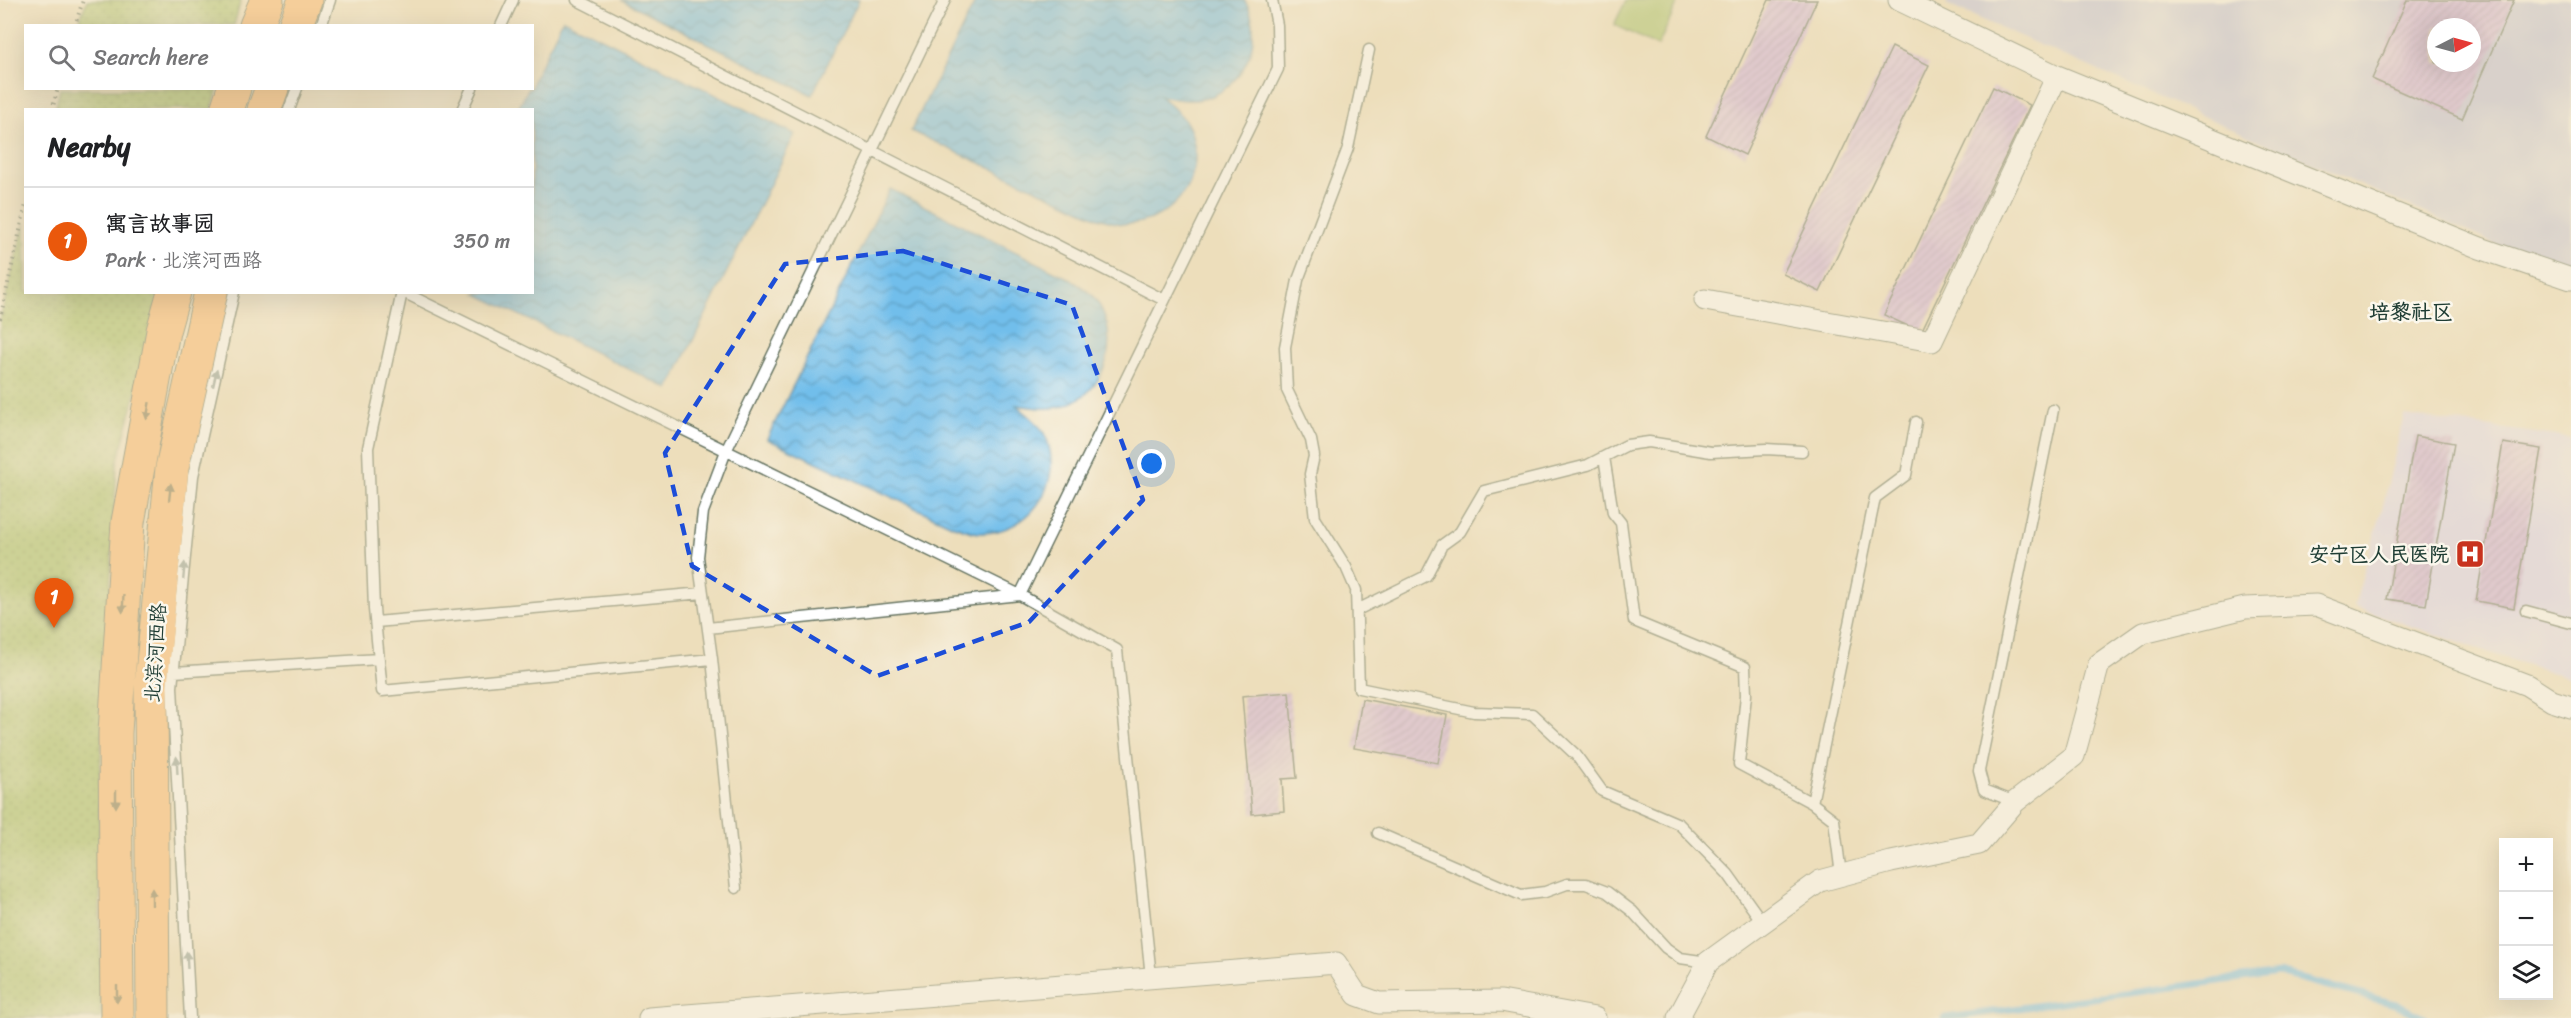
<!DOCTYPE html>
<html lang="en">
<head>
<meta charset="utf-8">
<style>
	:root { --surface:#fff; --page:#f6f6f6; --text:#202124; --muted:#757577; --line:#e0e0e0; --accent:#ea580c }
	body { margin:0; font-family:Sriracha,"LXGW WenKai TC",sans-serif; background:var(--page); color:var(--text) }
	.controls { position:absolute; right:18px; bottom:18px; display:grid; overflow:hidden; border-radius:0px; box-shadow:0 6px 24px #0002 }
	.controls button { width:54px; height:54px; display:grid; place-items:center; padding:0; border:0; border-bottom:2px solid var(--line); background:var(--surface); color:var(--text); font:30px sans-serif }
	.compass { position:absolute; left:2427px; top:18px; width:54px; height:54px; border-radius:50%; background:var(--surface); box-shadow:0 6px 24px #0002; rotate:84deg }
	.you { position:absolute; left:1152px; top:464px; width:21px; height:21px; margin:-15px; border:4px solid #fff; border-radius:50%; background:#1a73e8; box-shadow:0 0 0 9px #1a73e833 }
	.badge { display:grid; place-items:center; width:39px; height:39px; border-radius:50%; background:var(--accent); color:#fff; font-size:20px; font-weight:700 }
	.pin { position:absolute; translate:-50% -50px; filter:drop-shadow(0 2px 3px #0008) }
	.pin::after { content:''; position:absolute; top:32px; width:21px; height:18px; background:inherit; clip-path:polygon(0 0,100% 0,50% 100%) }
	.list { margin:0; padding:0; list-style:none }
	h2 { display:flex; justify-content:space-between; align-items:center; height:78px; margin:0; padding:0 24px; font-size:26px }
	h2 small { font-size:20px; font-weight:400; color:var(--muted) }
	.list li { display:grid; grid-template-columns:39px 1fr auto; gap:18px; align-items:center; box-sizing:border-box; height:108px; padding:0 24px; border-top:2px solid var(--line) }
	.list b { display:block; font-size:22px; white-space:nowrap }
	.list p { margin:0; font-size:20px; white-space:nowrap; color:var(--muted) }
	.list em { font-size:20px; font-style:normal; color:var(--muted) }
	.icon { flex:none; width:33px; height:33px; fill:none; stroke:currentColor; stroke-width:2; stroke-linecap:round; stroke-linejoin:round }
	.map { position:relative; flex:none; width:2571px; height:1018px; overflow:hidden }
	.search { position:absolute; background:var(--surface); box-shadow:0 6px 24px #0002; left:24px; top:24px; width:510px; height:66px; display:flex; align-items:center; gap:15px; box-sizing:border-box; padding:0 21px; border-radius:0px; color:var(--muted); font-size:22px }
	.panel { position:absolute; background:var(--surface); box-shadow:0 6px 24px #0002; left:24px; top:108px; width:510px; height:186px; border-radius:0px }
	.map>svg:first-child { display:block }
</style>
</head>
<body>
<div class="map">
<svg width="2571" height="1018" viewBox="0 0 2571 1018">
	<defs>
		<pattern id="grass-dots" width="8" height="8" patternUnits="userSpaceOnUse" patternTransform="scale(1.5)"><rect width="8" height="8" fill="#a6c167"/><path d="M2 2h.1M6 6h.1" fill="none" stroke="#879e56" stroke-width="1.8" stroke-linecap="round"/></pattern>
		<pattern id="water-waves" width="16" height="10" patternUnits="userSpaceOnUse" patternTransform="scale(1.5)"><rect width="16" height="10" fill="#71beeb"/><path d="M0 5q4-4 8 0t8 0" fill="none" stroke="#5c9cbf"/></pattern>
		<pattern id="building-hatch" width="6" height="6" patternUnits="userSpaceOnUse" patternTransform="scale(1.5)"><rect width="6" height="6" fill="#d1b1e1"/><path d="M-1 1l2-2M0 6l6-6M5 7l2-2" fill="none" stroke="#a991b7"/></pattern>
	</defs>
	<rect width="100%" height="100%" fill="#fbf7ec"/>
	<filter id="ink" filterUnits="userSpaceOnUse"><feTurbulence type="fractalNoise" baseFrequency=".0167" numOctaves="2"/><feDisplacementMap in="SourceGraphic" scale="12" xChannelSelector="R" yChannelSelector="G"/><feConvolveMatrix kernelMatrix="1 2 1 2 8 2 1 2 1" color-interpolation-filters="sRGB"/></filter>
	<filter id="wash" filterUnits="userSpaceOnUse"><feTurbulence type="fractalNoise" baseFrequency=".008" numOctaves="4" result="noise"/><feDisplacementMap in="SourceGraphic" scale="24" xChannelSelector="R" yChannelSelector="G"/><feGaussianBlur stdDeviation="1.35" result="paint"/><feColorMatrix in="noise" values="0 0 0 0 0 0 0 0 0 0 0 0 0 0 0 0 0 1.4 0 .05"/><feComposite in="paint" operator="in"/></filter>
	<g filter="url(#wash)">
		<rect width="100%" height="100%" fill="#eddebb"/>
		<path fill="#dbd6f7" d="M2404 415 2571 438V678L2502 657 2354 607 2384 502Z"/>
		<path fill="#c1c2dd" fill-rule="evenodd" d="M1948 0H2571V277L1946 4ZM2436 27H2472V63H2436Z"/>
		<path fill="url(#grass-dots)" stroke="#627f4e" stroke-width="1.5" d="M87 0H241L234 25H78Z
			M60 89H218L212 109 55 110Z
			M25 222 26 292 163 293 117 463 99 792 101 1018H0V319Z"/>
		<path fill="#a6c167" stroke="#627f4e" stroke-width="1.5" d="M1626 0H1679L1658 46 1614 25Z"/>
		<path fill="url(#water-waves)" stroke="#487e90" stroke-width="1.5" d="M621 0H859L812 95Z
			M976 0H1244C1266 33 1247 83 1210 97 1193 103 1177 99 1160 96 1173 108 1187 117 1192 135 1206 180 1171 224 1125 224 1116 224 1106 220 1098 218L911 131Z
			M563 19 795 134 669 389 475 293 532 292V110L518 109 528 89 532 88 533 80Z
			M890 189 1070 279C1077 284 1086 289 1092 295 1122 329 1111 390 1066 405 1048 411 1033 407 1016 405 1029 416 1043 426 1048 443 1062 489 1027 533 981 533 972 533 962 528 954 526L767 439Z"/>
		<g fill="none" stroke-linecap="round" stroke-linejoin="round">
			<path stroke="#71beeb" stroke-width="7" d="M1945 1018 2279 973 2395 1004 2424 1018"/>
		</g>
		<g id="blocks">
			<path fill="url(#building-hatch)" fill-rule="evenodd" d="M1769 0H1817L1745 155 1706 136Z
				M2407 0H2514L2462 119 2372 79ZM2436 27H2472V63H2436Z
				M1892 47 1929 65 1820 292 1783 274Z
				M1993 87 2030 105 1921 332 1884 315Z
				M2415 436 2454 443 2426 605 2387 599Z
				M2503 443 2541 449 2514 608 2476 601Z
				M1289 692 1297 778 1282 779 1284 811 1252 814 1242 696Z
				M1362 699 1447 715 1438 763 1354 748Z"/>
		</g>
	</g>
	<g filter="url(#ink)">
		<use href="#blocks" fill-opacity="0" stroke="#677563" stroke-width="1.5"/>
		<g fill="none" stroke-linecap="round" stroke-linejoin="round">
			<g stroke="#677563" stroke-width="13">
				<path id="service" d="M577 0 1164 300
					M321 26 330 0
					M501 26 513 0
					M1369 50 1348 148 1298 280 1285 347 1287 390 1311 440 1314 456 1310 474 1315 518 1346 567 1356 590 1359 688 1474 712 1532 714 1576 755 1602 791 1679 824 1728 874 1763 923
					M289 110 297 88
					M462 110 472 88
					M402 292 368 448 374 609 382 691 712 659
					M403 292 1020 595 1117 650 1151 977
					M1604 457 1613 513 1621 523 1634 621 1745 667 1746 695 1739 764 1812 803
					M1020 595 1278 69 1277 25 1272 0
					M1357 610 1426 576 1442 545 1460 532 1484 491 1588 465 1627 445 1649 442 1711 452 1766 449 1802 451
					M2526 611 2571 623
					M376 622 703 593
					M708 628 1020 595
					M174 672 379 659
					M2015 802 1984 790 1979 771 2053 410
					M1378 833 1521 895 1545 892 1567 884H1586L1607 892 1632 911 1666 948 1680 958 1708 962
					M1841 875 1834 820 1812 803 1875 498 1906 475 1916 422
					M736 888 712 659 698 557 703 512 726 451 945 0
					M190 1018 172 687 193 476 234 292"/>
			</g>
			<g stroke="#677563" stroke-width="23">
				<path id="minor" d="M1899 0 2057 76 2480 248 2571 279
					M1705 300 1932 341 2057 76
					M649 1018 1336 963 1357 995 1379 1003 1501 1001 1595 1018
					M1678 1018 1708 962 1820 881 1891 862 1979 844 2015 802 2074 756 2099 664 2143 633 2245 608 2316 605 2527 685 2552 701 2571 707"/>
			</g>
			<g stroke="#677563" stroke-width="35">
				<path id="primary" d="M256 26 267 0
					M295 26 305 0
					M227 110 234 88
					M264 110 272 88
					M117 1018 115 733 128 522 163 331 174 292
					M153 1018 151 684 172 468 211 292"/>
			</g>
			<path stroke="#677563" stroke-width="4" stroke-dasharray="1.5 4.5" stroke-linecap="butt" d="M75 26 83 0
				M52 110 58 88
				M0 319 26 204"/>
			<use href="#service" stroke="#fff" stroke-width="10"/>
			<use href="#minor" stroke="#fff" stroke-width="21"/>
			<use href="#primary" stroke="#febb71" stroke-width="33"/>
		</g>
		<defs><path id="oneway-solid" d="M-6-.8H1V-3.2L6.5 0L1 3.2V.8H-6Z" transform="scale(1.5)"/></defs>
		<g fill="#8f9e9a">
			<use href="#oneway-solid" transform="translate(215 378) rotate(-77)"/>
			<use href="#oneway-solid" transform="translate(184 571) rotate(-85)"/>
			<use href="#oneway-solid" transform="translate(177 765) rotate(-93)"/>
			<use href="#oneway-solid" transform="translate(187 960) rotate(-93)"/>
		</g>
		<g fill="#83764f">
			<use href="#oneway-solid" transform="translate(148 411) rotate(100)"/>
			<use href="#oneway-solid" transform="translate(170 492) rotate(-84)"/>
			<use href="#oneway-solid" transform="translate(123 604) rotate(93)"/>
			<use href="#oneway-solid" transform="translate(116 799) rotate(90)"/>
			<use href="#oneway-solid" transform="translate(152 897) rotate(-90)"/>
			<use href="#oneway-solid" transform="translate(117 994) rotate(90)"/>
		</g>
	</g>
	<path d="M0 0H2571V1018H0ZM903 251 1072 305 1143 500 1029 622 877 676 692 566 665 453 785 264Z" fill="#eddebb" fill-opacity=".55" fill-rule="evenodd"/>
	<path fill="none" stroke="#1d4ed8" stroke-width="4.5" stroke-dasharray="12 8" stroke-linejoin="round" d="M903 251 1072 305 1143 500 1029 622 877 676 692 566 665 453 785 264Z"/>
	<defs>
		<g id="hospital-square" transform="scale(1.5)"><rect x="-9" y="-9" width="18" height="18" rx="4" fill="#c8321e" stroke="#fbf7ec"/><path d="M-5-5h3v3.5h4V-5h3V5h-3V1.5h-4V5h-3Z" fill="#fff"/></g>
	</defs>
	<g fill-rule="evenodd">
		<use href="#hospital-square" x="2470" y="554"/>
	</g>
	<g text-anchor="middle" stroke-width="5" stroke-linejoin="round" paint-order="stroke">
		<g font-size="20" font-weight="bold" fill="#1f3d34" stroke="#fbf7ec" text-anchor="end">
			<text x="2449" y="561">安宁区人民医院</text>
		</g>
		<g font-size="20" fill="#1f3d34" stroke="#fbf7ec">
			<text transform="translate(155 653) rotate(-86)" y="7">北滨河西路</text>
		</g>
		<g font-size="21" font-weight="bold" fill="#1f3d34" stroke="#fbf7ec">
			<text x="2411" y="319">培黎社区</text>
		</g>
	</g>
</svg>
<div class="controls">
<button>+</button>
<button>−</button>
<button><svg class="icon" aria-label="layers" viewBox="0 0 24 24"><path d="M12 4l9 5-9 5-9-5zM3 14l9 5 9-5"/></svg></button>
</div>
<svg class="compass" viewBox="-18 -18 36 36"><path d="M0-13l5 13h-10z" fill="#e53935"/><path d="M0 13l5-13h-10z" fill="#757577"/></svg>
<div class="you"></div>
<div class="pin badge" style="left:54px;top:628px">1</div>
<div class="search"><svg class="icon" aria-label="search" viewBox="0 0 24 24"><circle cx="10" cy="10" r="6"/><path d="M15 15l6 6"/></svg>Search here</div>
<section class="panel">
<h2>Nearby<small></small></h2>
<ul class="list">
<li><span class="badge">1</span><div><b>寓言故事园</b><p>Park · 北滨河西路</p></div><em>350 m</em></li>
</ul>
</section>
</div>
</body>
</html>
